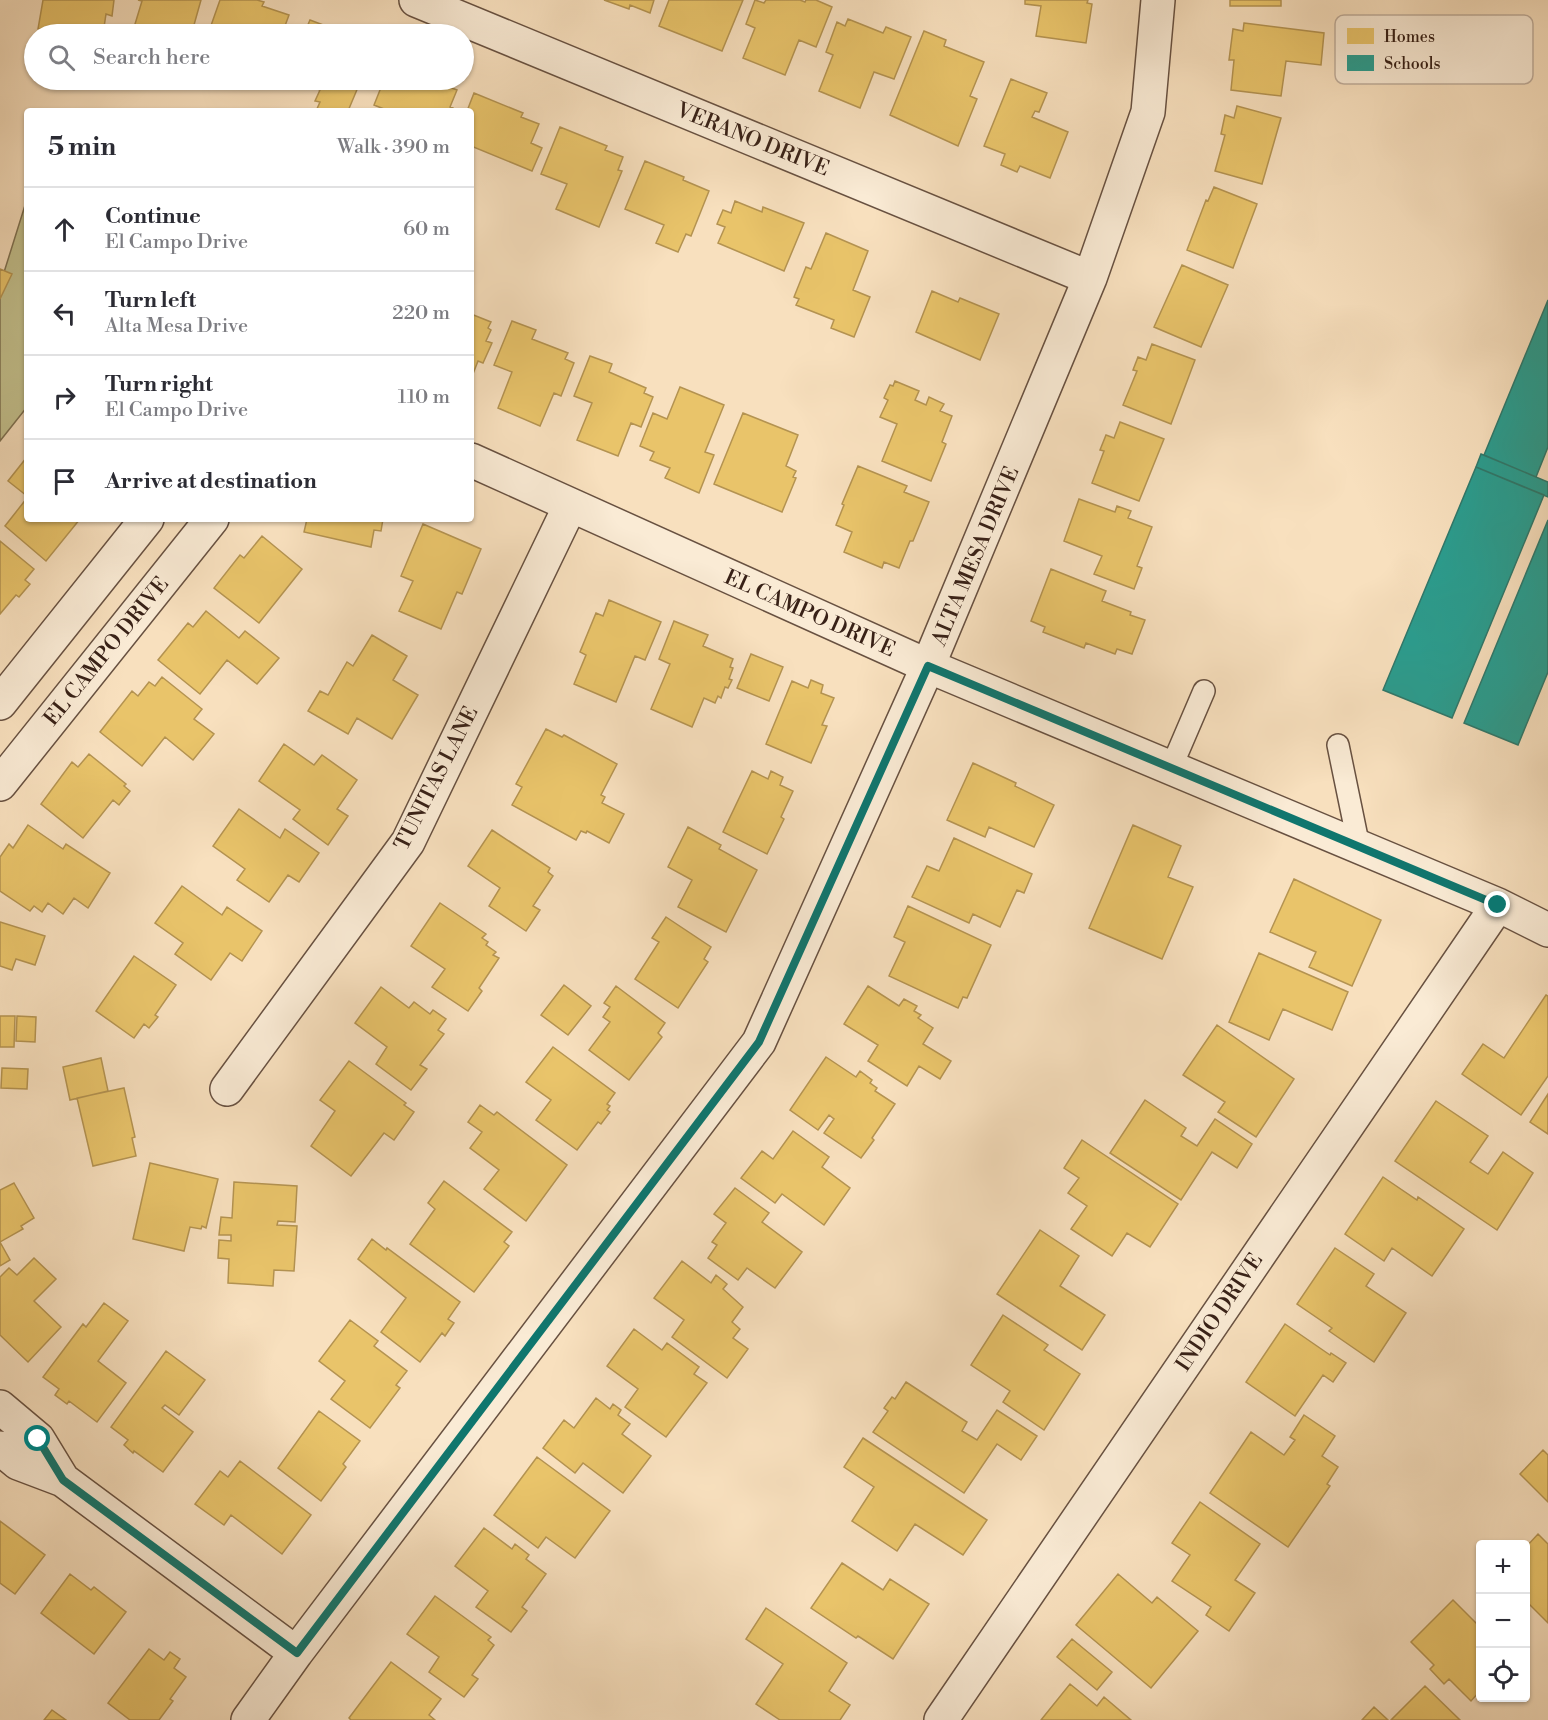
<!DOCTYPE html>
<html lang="en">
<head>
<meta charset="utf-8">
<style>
	:root { --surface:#fff; --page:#f7f7f7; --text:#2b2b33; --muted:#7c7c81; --line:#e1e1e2 }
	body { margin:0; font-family:"Libre Bodoni",serif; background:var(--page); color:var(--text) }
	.controls { position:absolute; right:18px; bottom:18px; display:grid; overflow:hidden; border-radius:6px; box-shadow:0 2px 4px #0004 }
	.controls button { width:54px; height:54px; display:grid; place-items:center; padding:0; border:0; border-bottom:2px solid var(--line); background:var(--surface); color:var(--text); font:30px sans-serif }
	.stop { position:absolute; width:18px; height:18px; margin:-14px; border:4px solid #0f766e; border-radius:50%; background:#fff }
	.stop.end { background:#0f766e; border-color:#fff; box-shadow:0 2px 6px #0008 }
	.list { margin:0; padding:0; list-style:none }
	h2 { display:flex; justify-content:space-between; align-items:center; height:78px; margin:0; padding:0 24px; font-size:26px }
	h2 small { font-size:20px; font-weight:400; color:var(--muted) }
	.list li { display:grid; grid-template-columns:39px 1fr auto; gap:18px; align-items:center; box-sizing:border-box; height:84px; padding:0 24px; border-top:2px solid var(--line) }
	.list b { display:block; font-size:22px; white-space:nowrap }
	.list p { margin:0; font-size:20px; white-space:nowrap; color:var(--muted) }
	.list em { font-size:20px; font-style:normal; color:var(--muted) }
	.icon { flex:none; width:33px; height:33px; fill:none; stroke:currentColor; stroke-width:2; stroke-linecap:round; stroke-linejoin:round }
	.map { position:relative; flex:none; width:1548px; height:1720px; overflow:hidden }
	.search { position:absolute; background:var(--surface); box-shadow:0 2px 4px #0004; left:24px; top:24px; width:450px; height:66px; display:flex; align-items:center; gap:15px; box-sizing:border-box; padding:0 21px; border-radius:33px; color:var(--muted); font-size:22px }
	.panel { position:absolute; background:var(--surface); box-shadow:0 2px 4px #0004; left:24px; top:108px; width:450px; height:414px; border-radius:6px }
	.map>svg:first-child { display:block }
</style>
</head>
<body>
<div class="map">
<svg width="1548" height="1720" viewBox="0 0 1548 1720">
	<rect width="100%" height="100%" fill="#f8e0be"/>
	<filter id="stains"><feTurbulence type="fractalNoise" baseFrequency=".00333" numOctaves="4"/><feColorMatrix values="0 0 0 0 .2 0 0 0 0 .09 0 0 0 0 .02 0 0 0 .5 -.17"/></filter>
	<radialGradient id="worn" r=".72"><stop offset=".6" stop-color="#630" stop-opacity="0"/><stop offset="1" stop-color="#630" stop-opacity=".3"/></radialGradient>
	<path fill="#c3c18e" stroke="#7e7152" stroke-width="1.5" d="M27 199V407L0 441V285Z"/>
	<path fill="#e9c46a" stroke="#b49351" stroke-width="1.5" d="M43 0H114L112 16 106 14 103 34H72L73 28 63 26 62 33 38 29Z
		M138 0H201L192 32 181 28 179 34H132L142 1Z
		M220 0H257L264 2 262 6 289 15 282 34H208Z
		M604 0H654L650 13 630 5 629 9Z
		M669 0H743L722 51 659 26Z
		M755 0 764 3 766 0H800L805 2 806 0H816L832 7 816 47 799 40 785 75 743 58 755 28 746 24Z
		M1025 0H1088L1087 3 1092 4 1086 43 1036 36 1041 6 1025 4Z
		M1230 0H1281V6H1230Z
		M848 19 883 33 886 27 911 37 894 79 874 72 860 108 819 91 833 55 826 52 837 22 845 26Z
		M310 20 347 34H304Z
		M1244 23 1324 33 1321 65 1286 61 1281 96 1231 90 1234 60H1229L1233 29 1243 31Z
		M924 31 946 40 944 46 984 62 970 96 977 99 958 146 890 115Z
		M1011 79 1047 93 1039 112 1035 111 1032 117 1068 132 1050 178 1020 166 1017 172 1001 165 1005 154 984 146Z
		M248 80H276L273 88Z
		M312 80H361L348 111H316L320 102 315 101 320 90 310 86Z
		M384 80H431L457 90 450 107 453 108 452 111H389L374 105Z
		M474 93 523 113 521 117 539 124 531 143 542 148 532 171 471 146V111H467Z
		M1237 106 1281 118 1262 184 1215 171 1225 135 1221 134 1225 115 1234 118Z
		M560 127 607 146 605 150 623 157 618 170 622 171 599 227 556 209 567 184 541 174Z
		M645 161 684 177 683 180 709 191 691 236 686 234 678 252 656 243 664 225 625 209Z
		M1214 187 1257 204 1233 268 1187 250 1206 200 1208 201Z
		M735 201 762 212 763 207 804 223 784 271 718 243 725 227 717 224 723 210 731 213Z
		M826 233 868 251 853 290 870 297 854 337 831 328 834 320 796 305 799 299 794 297 806 267 811 269Z
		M1182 265 1228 285 1201 347 1154 327Z
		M0 269 12 274 0 299Z
		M932 291 958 302 960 298 999 314 980 360 916 332Z
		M471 314 491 322 488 328 491 330 486 341 492 343 483 363 478 361 471 379Z
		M512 321 536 330 532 339 568 353 565 359 574 363 561 396 554 393 540 426 498 408 512 372 494 365Z
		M1152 344 1195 360 1171 424 1123 405 1137 371 1133 370 1138 357 1146 360Z
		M590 356 612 364 609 372 646 388 644 393 653 397 641 427 631 423 618 456 577 440 592 403 574 396Z
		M895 381 919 391 915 400 926 405 929 397 944 404 940 411 952 416 942 442 946 444 931 481 882 461 897 424 880 417 888 400 884 398 890 385 893 386Z
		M680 387 724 405 705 452 714 455 699 493 665 478 670 468 650 460 654 452 640 446 653 413 667 419Z
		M743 413 798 435 786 466 796 471 793 477 796 478 782 512 714 484Z
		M1120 422 1164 439 1139 501 1092 483 1104 451 1100 450 1106 435 1114 438Z
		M27 457V496L8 481Z
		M858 466 907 486 904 492 929 502 913 541H910L899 568 884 562 882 568 844 552 852 532 836 525 844 505 842 504Z
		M27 498V519H80L46 561 5 526Z
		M1079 499 1115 512 1117 506 1131 511 1128 518 1152 527 1137 566 1142 568 1134 589 1094 574 1102 556 1064 541Z
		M307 519H383L381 531 374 530 371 547 304 532Z
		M423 524 481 549 462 594 457 592 441 629 399 611 413 581 401 576Z
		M262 536 302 569 259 623 214 588 240 555 244 558Z
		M0 541 34 569 25 580 30 584 19 597 16 595 0 614Z
		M1051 569 1106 591 1102 601 1131 612 1130 615 1145 620 1132 654 1117 649 1115 654 1086 643 1084 648 1043 632 1045 627 1031 621Z
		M609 600 661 622 645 660 635 656 616 702 574 684 586 655 580 652 596 613 603 616Z
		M206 611 239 638 245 631 279 658 257 684 227 660 200 694 158 660 188 623 193 627Z
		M674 621 708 635 703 646 733 659 730 667 733 668 729 679 732 680 728 688 725 687 721 698 718 696 715 703 704 698 692 727 651 709 670 664 659 659Z
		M372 635 407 656 393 680 418 695 392 739 357 718 348 734 308 711 320 691 328 695 347 662 353 666Z
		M751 654 783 667 769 701 737 688Z
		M162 677 202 709 194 719 214 734 193 760 165 737 142 766 100 732 132 691 138 696 149 682 155 686Z
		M811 680 823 685 821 693 834 698 822 725 827 726 811 763 766 744 792 681 808 688Z
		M546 729 562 737 564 735 617 764 601 795 605 797 602 803 624 814 609 843 587 831 586 833 581 831 576 840 512 805 522 787 516 784Z
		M284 744 314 765 322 755 357 780 337 809 348 816 328 845 293 819 300 810 259 781Z
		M89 754 126 784 124 786 130 791 119 805 113 800 83 838 41 804 72 762 78 767Z
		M973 763 1016 783 1015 786 1054 805 1034 847 989 827 985 837 947 820Z
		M752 771 768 779 771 771 783 777 780 785 793 791 781 817 784 819 767 854 723 832Z
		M239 809 280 838 285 829 319 853 299 882 288 875 269 902 237 880 245 869 213 846Z
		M28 825 63 849 66 844 110 873 88 908 74 898 63 914 48 903 42 912 34 906 30 911 0 891V857L9 844 13 848Z
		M1133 825 1181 846 1168 877 1193 887 1162 959 1089 928Z
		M688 827 721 845 719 849 757 870 726 932 678 907 692 880 668 867Z
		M492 830 550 868 548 872 553 876 533 906 540 910 526 931 489 906 500 888 468 866Z
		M954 838 1032 874 1024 893 1017 890 1000 927 973 914 969 923 912 897 927 866 939 871Z
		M1294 879 1381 920 1352 986 1309 967 1316 952 1270 932Z
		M182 886 222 915 227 907 262 931 242 961 230 953 211 980 175 954 183 943 155 923Z
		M440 903 486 934 482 938 488 942 486 945 496 952 493 955 499 958 479 988 482 991 468 1011 432 987 445 969 411 946Z
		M908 906 991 945 967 998 963 997 958 1008 889 976 905 942 894 937Z
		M666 917 711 947 704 959 708 962 678 1008 635 979 659 942 652 938Z
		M0 922 45 936 35 965 16 959 12 970 0 966Z
		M1259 953 1348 992 1332 1030 1283 1009 1269 1040 1229 1022Z
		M134 956 176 985 155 1015 158 1017 149 1028 144 1024 134 1038 96 1011Z
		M564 985 591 1006 568 1035 541 1015Z
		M616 986 665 1023 658 1033 662 1037 629 1080 589 1050 610 1022 603 1017 610 1007 604 1003Z
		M868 986 899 1006 904 999 917 1006 914 1011 921 1015 918 1018 933 1028 923 1044 951 1061 940 1079 919 1066 907 1086 868 1061 878 1045 844 1024Z
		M381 987 409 1008 414 1002 430 1014 433 1010 446 1019 438 1030 444 1034 420 1065 427 1069 411 1090 376 1064 387 1047 355 1023Z
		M1546 995 1548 996V1076L1521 1115 1462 1074 1483 1044 1504 1058Z
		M0 1016H15L14 1047H0Z
		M17 1016 36 1017 35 1042 16 1041Z
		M1217 1025 1294 1079 1256 1137 1218 1112 1225 1102 1183 1075Z
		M553 1047 615 1093 607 1104 610 1106 607 1110 610 1112 601 1124 598 1122 577 1150 536 1120 551 1100 526 1082Z
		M826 1057 856 1077 860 1071 872 1080 870 1083 877 1088 875 1091 895 1104 872 1138 874 1140 861 1158 824 1133 834 1119 829 1115 818 1130 790 1110Z
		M101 1058 108 1091 70 1100 63 1067Z
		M349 1061 406 1103 404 1105 414 1112 394 1140 384 1133 351 1176 311 1146 335 1111 320 1100Z
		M2 1068 28 1069 27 1089 1 1088Z
		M124 1088 135 1137 132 1138 136 1156 93 1166 77 1098Z
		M1548 1094V1134L1530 1122Z
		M1145 1100 1186 1128 1181 1136 1197 1146 1215 1119 1252 1144 1237 1168 1212 1152 1181 1200 1110 1153Z
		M1436 1101 1488 1136 1470 1162 1488 1174 1503 1152 1533 1173 1497 1230 1395 1161Z
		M480 1105 494 1115 497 1112 567 1165 526 1221 484 1189 499 1170 470 1148 482 1132 468 1122Z
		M793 1131 829 1157 822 1167 850 1188 824 1225 782 1194 775 1203 741 1178 762 1151 773 1159Z
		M1082 1140 1178 1204 1150 1247 1127 1233 1112 1256 1071 1229 1087 1206 1068 1193 1079 1178 1064 1168Z
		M150 1163 218 1179 206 1228 202 1226 201 1229 190 1227 184 1251 133 1239Z
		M1383 1177 1417 1200 1418 1197 1464 1229 1432 1276 1392 1248 1384 1261 1345 1234Z
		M444 1181 512 1232 504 1242 509 1246 474 1292 410 1244 435 1209 428 1203Z
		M234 1182 297 1186 295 1222 278 1221 277 1225 297 1226 294 1271 274 1270 273 1286 228 1283 229 1259 218 1258 219 1240 231 1241V1235H219L221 1217 232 1218Z
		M14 1183 34 1218 21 1226 23 1229 0 1242V1190Z
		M735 1188 769 1213 762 1222 802 1252 775 1288 747 1268 738 1280 708 1258 717 1245 712 1242 726 1223 714 1214Z
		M1040 1230 1079 1256 1060 1286 1105 1315 1082 1350 997 1294Z
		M372 1239 386 1250 387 1248 460 1302 448 1319 454 1323 445 1336 442 1333 420 1362 381 1332 406 1298 358 1259Z
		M0 1242 10 1260 0 1266Z
		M1335 1248 1374 1274 1366 1286 1406 1313 1374 1362 1329 1331 1332 1328 1297 1304Z
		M34 1258 56 1279 34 1301 61 1327 28 1362 0 1335V1277L9 1268 17 1275Z
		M682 1261 711 1283 716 1275 727 1284 723 1289 743 1307 732 1322 740 1329 733 1338 748 1349 727 1378 672 1337 684 1320 654 1298Z
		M104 1303 128 1321 98 1361 126 1383 97 1422 69 1401 67 1404 55 1395 59 1389 43 1377 83 1324 86 1327Z
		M1003 1315 1048 1345 1044 1350 1080 1374 1044 1430 1003 1402 1010 1391 971 1365Z
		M350 1320 378 1341 374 1346 407 1371 396 1385 400 1388 370 1428 331 1399 345 1381 319 1361Z
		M1285 1324 1330 1355 1331 1353 1346 1363 1333 1382 1323 1375 1295 1416 1246 1382Z
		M634 1329 662 1350 667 1343 699 1367 694 1374 707 1383 666 1437 625 1407 638 1389 607 1366Z
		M166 1351 205 1380 179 1415 165 1405 162 1408 193 1432 163 1472 134 1451 133 1453 124 1445 128 1440 111 1427Z
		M906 1382 967 1422 962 1431 977 1440 997 1410 1037 1436 1021 1460 997 1444 964 1493 873 1432 888 1411 884 1408 892 1397 895 1399Z
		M596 1398 610 1409 613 1404 621 1410 618 1415 630 1424 622 1434 651 1456 623 1493 583 1463 575 1473 543 1448 564 1420 574 1428Z
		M319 1411 360 1441 343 1464 346 1467 321 1501 278 1468Z
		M1304 1415 1335 1436 1322 1456 1338 1467 1327 1484 1330 1486 1288 1547 1210 1493 1251 1432 1284 1455 1295 1440 1290 1437Z
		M863 1438 987 1520 963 1555 915 1524 897 1551 852 1521 874 1487 844 1467Z
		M1543 1450 1548 1455V1502L1520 1474Z
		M537 1457 610 1511 575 1558 546 1537 538 1548 494 1515Z
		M240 1461 311 1515 282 1554 231 1515 224 1525 195 1504 220 1471 228 1477Z
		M1200 1502 1260 1544 1235 1580 1255 1593 1229 1631 1206 1615 1211 1607 1172 1581 1190 1555 1172 1543Z
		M0 1521 45 1555 15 1594 0 1583Z
		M484 1528 512 1549 515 1544 529 1555 526 1559 546 1574 522 1607 527 1611 511 1632 476 1607 488 1591 455 1566Z
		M1538 1534 1548 1544V1623L1526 1601V1547Z
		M842 1563 883 1590 890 1579 929 1604 893 1659 858 1636 856 1638 811 1608Z
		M70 1574 91 1590 94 1587 126 1612 94 1654 41 1613Z
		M1118 1574 1152 1603 1157 1597 1198 1631 1151 1688 1076 1625Z
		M435 1596 491 1637 488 1640 494 1645 472 1675 478 1679 464 1697 429 1672 439 1657 407 1634Z
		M1453 1600 1480 1627V1691L1471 1701 1449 1679 1444 1684 1430 1669 1434 1665 1411 1642Z
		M766 1608 847 1663 829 1691 850 1705 840 1720H780L756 1704 783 1664 746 1639Z
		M1072 1639 1112 1672 1097 1690 1057 1657Z
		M149 1649 164 1660 170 1652 180 1659 174 1668 186 1677 170 1699 173 1701 159 1720H130L108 1703Z
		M391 1662 441 1699 429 1715 435 1720H351L349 1718Z
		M1070 1684 1097 1706 1104 1697 1131 1720H1041Z
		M1425 1686 1460 1720H1391Z
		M1374 1707 1388 1720H1362Z
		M52 1710 66 1720H44Z"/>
	<path fill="#2a9d8f" stroke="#2e786b" stroke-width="1.5" d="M1548 300V447L1536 477 1484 455Z
		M1481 454 1548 482V497L1476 467Z
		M1476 467 1544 495 1452 718 1383 690Z
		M1548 520V672L1518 745 1464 723Z"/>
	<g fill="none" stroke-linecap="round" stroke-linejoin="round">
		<g stroke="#685141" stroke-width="24">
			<path id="service" d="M1338 745 1359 847
				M1171 768 1204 691"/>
		</g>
		<g stroke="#685141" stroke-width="36">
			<path id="minor" d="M416 0 1090 278
				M471 460 928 666 1498 905 1548 930
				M0 703 147 519
				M0 784 212 519
				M227 1089 408 842 570 506
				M0 1407 38 1439 63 1480
				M0 1448 18 1463 63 1480 296 1653
				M248 1720 296 1653 759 1042 928 666 1090 278 1148 112 1158 0
				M941 1720 1498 905"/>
		</g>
		<use href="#service" stroke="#faebd5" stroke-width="21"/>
		<use href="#minor" stroke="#faebd5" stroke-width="33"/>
	</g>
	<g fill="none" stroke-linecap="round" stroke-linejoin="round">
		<path stroke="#0f766e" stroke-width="8" d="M38 1439 63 1480 297 1653 759 1042 928 666 1498 905"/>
	</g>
	<g text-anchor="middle" stroke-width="6" stroke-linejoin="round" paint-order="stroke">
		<g font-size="21" fill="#382117" stroke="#faebd5">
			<text transform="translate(753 139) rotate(22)" y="7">VERANO DRIVE</text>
			<text transform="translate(975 556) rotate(-67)" y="7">ALTA MESA DRIVE</text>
			<text transform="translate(810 613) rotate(24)" y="7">EL CAMPO DRIVE</text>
			<text transform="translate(106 651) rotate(-51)" y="7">EL CAMPO DRIVE</text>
			<text transform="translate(436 778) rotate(-63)" y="7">TUNITAS LANE</text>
			<text transform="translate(1219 1312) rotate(-56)" y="7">INDIO DRIVE</text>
		</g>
	</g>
	<rect x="1335" y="15" width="198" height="69" rx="9" fill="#faebd5" stroke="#c0ae9c" stroke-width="1.5"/>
	<rect x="1347" y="28" width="27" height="16" fill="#e9c46a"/>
	<rect x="1347" y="55" width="27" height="16" fill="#2a9d8f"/>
	<g font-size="16" fill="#382117">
		<text x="1384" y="42">Homes</text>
		<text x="1384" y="69">Schools</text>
	</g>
	<rect width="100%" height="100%" filter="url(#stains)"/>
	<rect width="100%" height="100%" fill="url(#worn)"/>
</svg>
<div class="controls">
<button>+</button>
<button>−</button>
<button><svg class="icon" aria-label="locate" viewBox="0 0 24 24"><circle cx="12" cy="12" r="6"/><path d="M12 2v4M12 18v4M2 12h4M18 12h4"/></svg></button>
</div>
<div class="stop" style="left:38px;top:1439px"></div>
<div class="stop end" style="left:1498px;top:905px"></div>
<div class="search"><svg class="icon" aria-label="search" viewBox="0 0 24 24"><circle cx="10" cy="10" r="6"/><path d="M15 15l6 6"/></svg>Search here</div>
<section class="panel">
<h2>5 min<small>Walk · 390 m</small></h2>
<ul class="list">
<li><svg class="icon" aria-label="ahead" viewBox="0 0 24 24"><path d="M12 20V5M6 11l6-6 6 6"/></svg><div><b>Continue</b><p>El Campo Drive</p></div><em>60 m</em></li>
<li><svg class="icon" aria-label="left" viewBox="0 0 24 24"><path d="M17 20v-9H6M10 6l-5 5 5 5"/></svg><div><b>Turn left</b><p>Alta Mesa Drive</p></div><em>220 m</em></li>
<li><svg class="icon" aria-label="right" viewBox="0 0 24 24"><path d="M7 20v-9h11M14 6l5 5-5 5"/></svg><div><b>Turn right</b><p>El Campo Drive</p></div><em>110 m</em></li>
<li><svg class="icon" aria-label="arrive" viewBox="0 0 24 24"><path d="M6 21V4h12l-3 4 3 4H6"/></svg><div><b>Arrive at destination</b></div></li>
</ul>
</section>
</div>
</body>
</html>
